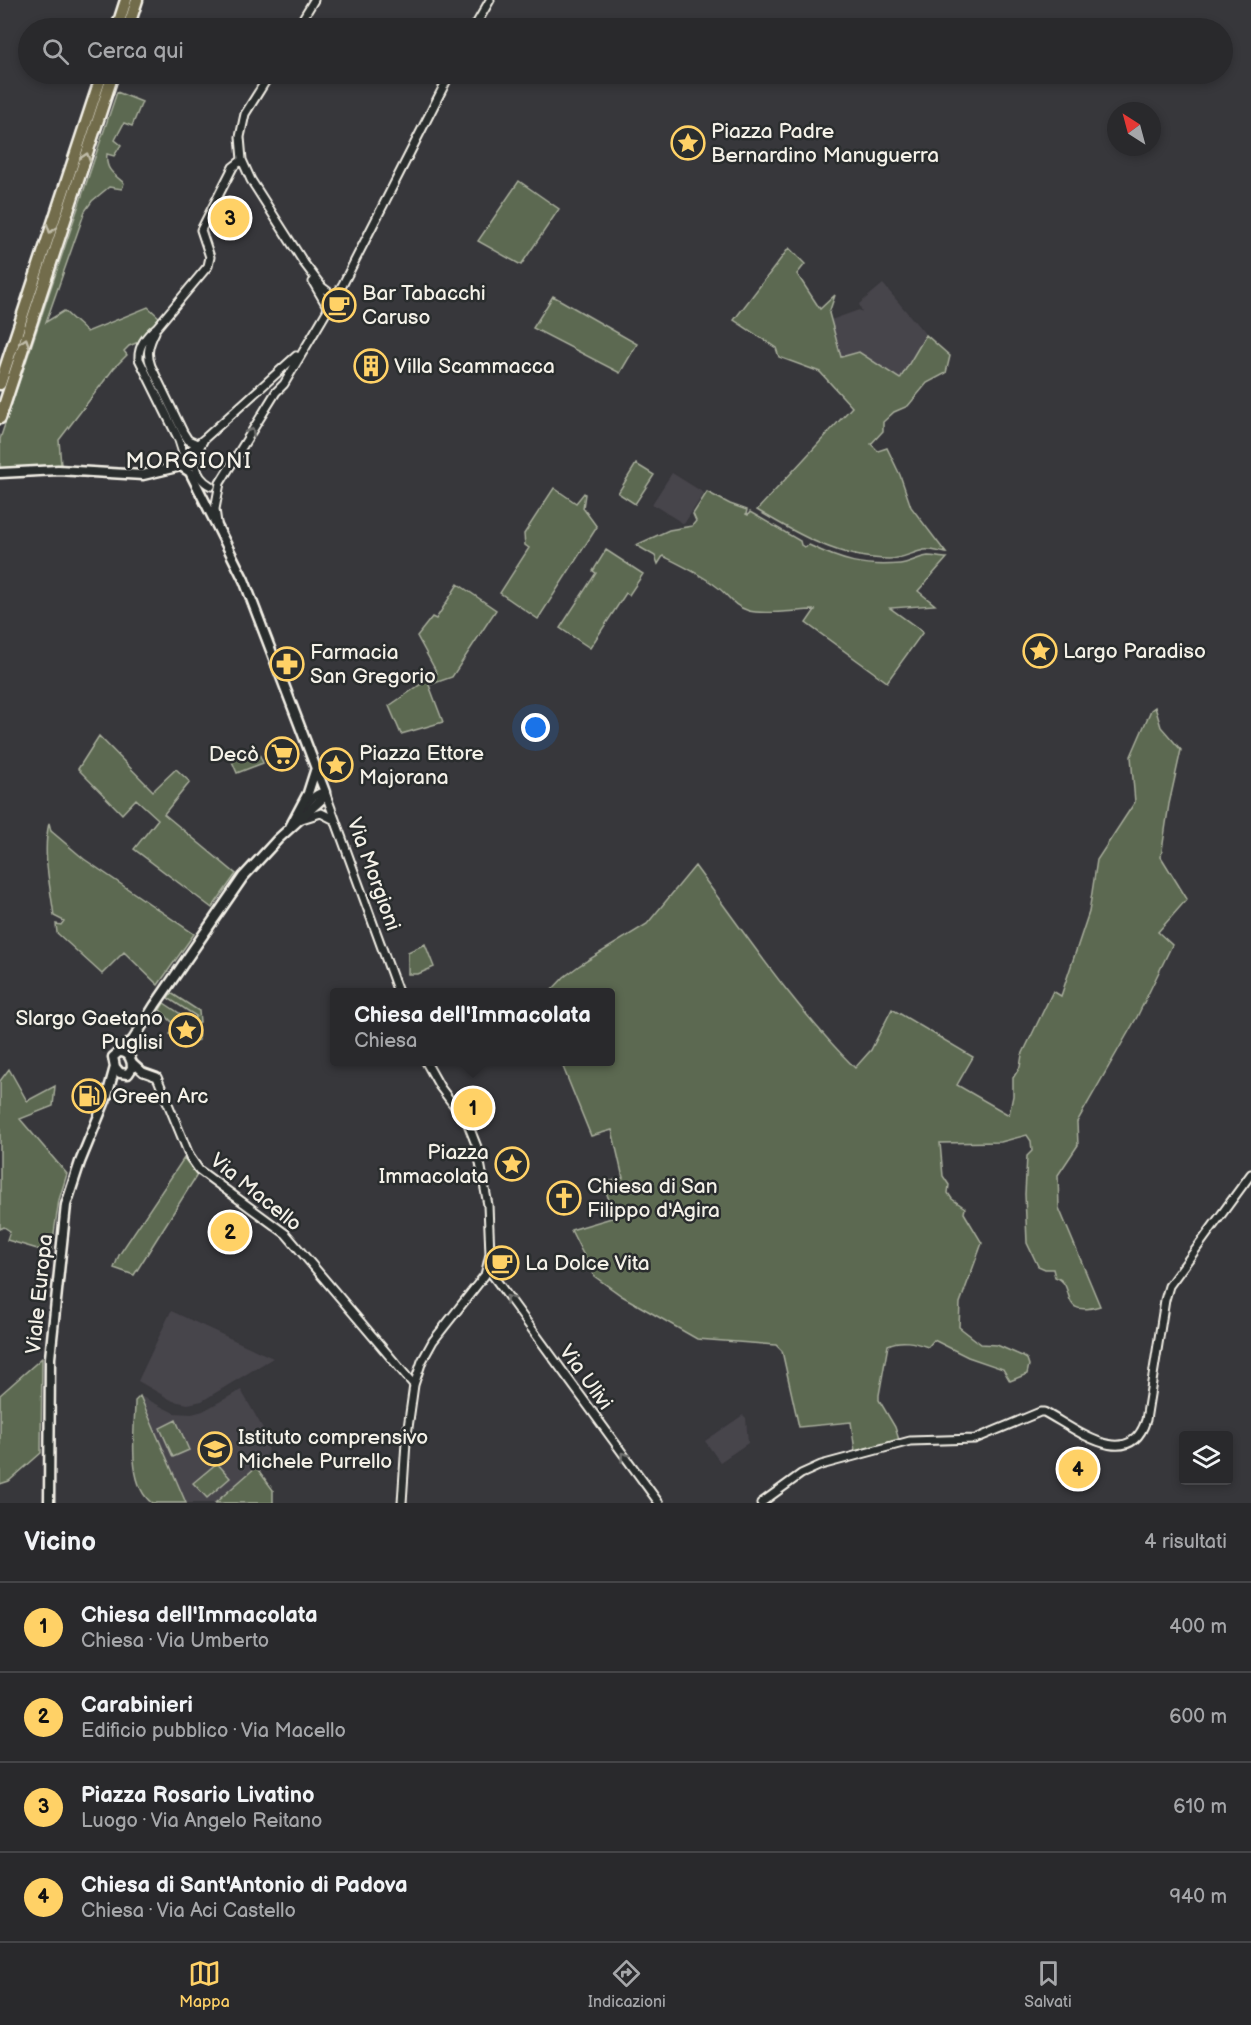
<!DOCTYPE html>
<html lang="it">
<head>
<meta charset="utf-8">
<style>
	:root { --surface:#29292c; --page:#353538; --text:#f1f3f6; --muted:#a5a6a9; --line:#454548; --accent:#ffd166 }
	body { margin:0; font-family:"Balsamiq Sans",sans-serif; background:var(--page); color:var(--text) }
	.controls { position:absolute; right:18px; bottom:18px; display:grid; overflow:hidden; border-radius:6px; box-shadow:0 3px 9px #0003 }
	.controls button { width:54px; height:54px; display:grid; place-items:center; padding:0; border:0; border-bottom:2px solid var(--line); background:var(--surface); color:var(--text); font:30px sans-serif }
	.compass { position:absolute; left:1107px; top:102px; width:54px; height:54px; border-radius:50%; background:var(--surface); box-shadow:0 3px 9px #0003; rotate:324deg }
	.you { position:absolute; left:536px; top:728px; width:21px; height:21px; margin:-15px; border:4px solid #fff; border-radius:50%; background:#1a73e8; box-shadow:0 0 0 9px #1a73e833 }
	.badge { display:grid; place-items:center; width:39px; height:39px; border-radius:50%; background:var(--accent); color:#111; font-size:20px; font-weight:700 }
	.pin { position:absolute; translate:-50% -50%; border:3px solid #fff; box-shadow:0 2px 6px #0006 }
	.popup { position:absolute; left:330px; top:988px; width:285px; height:78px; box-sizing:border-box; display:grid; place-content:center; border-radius:6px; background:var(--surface); filter:drop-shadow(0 2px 4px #0005); font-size:20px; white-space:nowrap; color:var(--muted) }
	.popup b { font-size:22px; color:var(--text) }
	.popup::after { content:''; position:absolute; left:50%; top:100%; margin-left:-12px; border:12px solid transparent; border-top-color:var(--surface) }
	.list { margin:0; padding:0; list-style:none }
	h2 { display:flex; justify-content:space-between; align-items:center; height:78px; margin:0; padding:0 24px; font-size:26px }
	h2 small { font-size:20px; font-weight:400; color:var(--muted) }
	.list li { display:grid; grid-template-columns:39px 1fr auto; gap:18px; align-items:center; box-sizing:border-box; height:90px; padding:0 24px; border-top:2px solid var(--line) }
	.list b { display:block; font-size:22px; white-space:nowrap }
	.list p { margin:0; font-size:20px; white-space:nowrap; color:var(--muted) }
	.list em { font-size:20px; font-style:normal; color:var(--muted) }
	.icon { flex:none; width:33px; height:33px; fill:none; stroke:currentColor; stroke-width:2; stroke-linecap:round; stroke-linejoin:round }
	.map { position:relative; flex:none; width:1251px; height:1503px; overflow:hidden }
	.search { position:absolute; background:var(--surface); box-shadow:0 3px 9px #0003; left:18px; right:18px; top:18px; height:66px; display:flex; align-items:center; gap:15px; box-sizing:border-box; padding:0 21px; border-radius:33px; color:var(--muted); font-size:22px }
	.sheet { height:438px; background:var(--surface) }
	nav { display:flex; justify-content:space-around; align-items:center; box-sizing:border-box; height:84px; border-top:2px solid var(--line); background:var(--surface); font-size:16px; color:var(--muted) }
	nav a { display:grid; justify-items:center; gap:3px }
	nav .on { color:var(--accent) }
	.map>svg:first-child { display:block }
</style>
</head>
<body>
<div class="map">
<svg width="1251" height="1503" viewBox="0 0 1251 1503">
	<rect width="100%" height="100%" fill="#37373b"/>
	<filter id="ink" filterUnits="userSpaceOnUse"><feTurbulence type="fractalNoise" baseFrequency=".0167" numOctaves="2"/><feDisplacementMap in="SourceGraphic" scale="12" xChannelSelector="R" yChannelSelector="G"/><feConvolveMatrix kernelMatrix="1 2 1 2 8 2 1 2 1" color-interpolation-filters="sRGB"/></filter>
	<g filter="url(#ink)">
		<path fill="#47444b" d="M883 284 926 335 900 379 859 352 841 357 831 320 859 310 862 312 859 304Z
			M672 473 704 493 684 524 652 504Z
			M171 1311 264 1354 273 1358 202 1401 188 1404 173 1401 138 1381Z
			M241 1390 269 1439 266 1459 215 1503H186L140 1396 174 1413 192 1414 203 1411Z
			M743 1415 746 1418 748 1443 720 1462 705 1441Z"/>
		<path fill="#5b6951" stroke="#a8ad9c" stroke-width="1.5" d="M117 92 142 102 132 126 124 123 115 140 121 145 114 156 107 154C105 169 113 174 124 183L122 189 109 187 92 201 85 211 46 322 64 311 87 332 148 307 160 318 141 341 129 346 124 351 127 355 114 368 59 440 61 465 0 468V439Z
			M519 181 559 209 521 265 478 241Z
			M789 248 805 264 797 274 820 309 835 295 829 313 841 357 859 352 900 379 926 335 950 356 946 373 927 383 908 406 894 412 883 422V431L871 444 878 451 887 448 900 475 911 507 946 553C940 552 931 549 924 550 911 553 902 559 889 559 840 559 797 534 757 510L852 407 820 372 779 357 776 348 734 320Z
			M553 296 637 344 620 373 533 328Z
			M636 464 654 475 635 504 618 493Z
			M554 488 576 503 584 493 585 494 583 508 597 527 538 619 500 593 529 548 525 545 524 534Z
			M707 492 730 504 747 510 746 514 748 515 750 512 800 541 801 545 804 547 809 545C842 561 863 567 900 564 910 563 918 557 928 556 934 556 941 558 947 558L918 591 935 605 890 608 923 632 887 682 806 623 815 610C798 610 763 615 749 611 731 605 730 596 716 586 700 574 681 565 663 556L658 564 655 556 636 545 669 530 692 526 696 521 693 514Z
			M606 550 643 574 629 595 626 593 590 648 560 628 596 573 593 571Z
			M458 584 496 610 452 677 429 685 443 722 401 734 389 706 437 673 417 636 432 617 436 619Z
			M1155 707 1161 727 1181 750 1169 804 1161 857 1187 899 1158 932 1172 945 1137 1017 1077 1122 1078 1145 1058 1175 1059 1208 1100 1306C1056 1319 1078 1284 1055 1277L1053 1269H1045L1038 1266 1027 1243 1025 1194 1027 1156 1032 1151 1031 1141 1027 1135 1001 1142 940 1143 943 1176 949 1185 948 1193 952 1199 965 1208 964 1213 982 1243 960 1303 959 1327 981 1344 997 1345 1022 1356 1027 1359 1029 1365 1027 1374 1010 1381 1003 1369 968 1357 934 1340 928 1347C914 1342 901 1339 888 1345L879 1395V1400L895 1427 899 1440 855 1451 851 1422 799 1427 782 1351 776 1345 697 1339 622 1296 594 1276 571 1230 615 1217 603 1183 623 1178 612 1130 591 1136 561 1062H611V992H550L564 977 580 965 647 924 695 866C746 935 794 1007 855 1068L871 1050 892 1009 973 1057 957 1085 1009 1115 1013 1096V1078L1020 1067 1022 1055 1053 991 1061 996 1089 912 1097 860 1135 802 1131 756 1151 710Z
			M99 736 153 791 176 769 190 782 164 814 236 874 212 908 134 849 158 819 136 799 122 814 78 769Z
			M257 749 263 763 237 773 231 759Z
			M49 823 51 831 84 859 194 934 158 985 124 952 102 974 57 933 56 924 61 925 64 921 54 916C50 884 42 854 49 823Z
			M425 944 434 967 418 974H408V952Z
			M171 993 199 1011 200 1022 197 1023 199 1040 177 1045 170 1034 177 1027 160 1010 164 1003 185 1017 181 1023 188 1028 196 1016 168 998Z
			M9 1069 27 1101 55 1086 53 1106 20 1119 67 1174 59 1200 51 1253 7 1240 10 1231 4 1227 0 1229V1081Z
			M184 1158 197 1175 134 1275 114 1268 119 1255Z
			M42 1358 41 1453 9 1481 0 1484V1395Z
			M140 1396 186 1503H152C126 1484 135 1430 135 1401Z
			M176 1420 189 1450 173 1457 160 1428Z
			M217 1463 230 1478 207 1498 193 1483Z
			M256 1467 273 1490V1503H215Z"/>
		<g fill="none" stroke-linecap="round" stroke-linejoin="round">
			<g stroke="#f4f1e8" stroke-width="11">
				<path id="tertiary" d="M297 28 314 0
					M474 28 490 0
					M270 74 245 114 240 137 242 160 251 180 304 263 322 287 335 297
					M313 282 328 308
					M155 332C149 344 146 353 151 366L183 432 188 440 197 444
					M203 441C193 457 192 476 211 486
					M184 456 179 440 139 359C138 345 147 335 157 327L208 266 210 257 201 230 233 167 242 160
					M169 468 204 439 296 356
					M217 523 215 509 220 483 276 392 284 384 343 284 450 74
					M302 809C309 802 314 793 325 792L398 992
					M302 819 321 813 335 820
					M132 1062 143 1072 157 1077 190 1157 199 1170 286 1234 414 1385
					M488 1269 659 1503
					M402 1503 406 1442 414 1385 422 1361 433 1341 485 1275 490 1254 488 1205 477 1147 468 1124 440 1087 426 1062
					M761 1503 801 1474 821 1465 910 1441 975 1439 1040 1412H1044C1073 1427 1129 1474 1146 1420L1165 1300 1169 1286 1251 1174"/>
			</g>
			<g stroke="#f4f1e8" stroke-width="13">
				<path id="secondary" d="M0 473 58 470 143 475 181 466 190 472 244 580 325 792 322 799 278 839 243 877 155 1005 133 1040 119 1052
					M290 827 308 793 316 768
					M119 1052C129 1051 132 1060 132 1068L128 1074 120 1073 115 1067 113 1057Z
					M49 1503 50 1358 66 1205 80 1162 107 1096 115 1067"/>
			</g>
			<g stroke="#f4f1e8" stroke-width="15">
				<path id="motorway" d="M117 28 126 0
					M128 28 137 0
					M0 384 102 74
					M0 418 113 74"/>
			</g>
			<use href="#tertiary" stroke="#2a2d2e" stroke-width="7"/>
			<use href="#secondary" stroke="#2a2d2e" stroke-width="8"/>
			<use href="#motorway" stroke="#726c4b" stroke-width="10"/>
		</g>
		<defs><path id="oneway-chevron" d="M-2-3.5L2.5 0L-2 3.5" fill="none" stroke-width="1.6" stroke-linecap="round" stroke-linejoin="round" transform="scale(1.5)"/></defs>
		<g stroke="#c0bca9">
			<use href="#oneway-chevron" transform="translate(86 157) rotate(-72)"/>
			<use href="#oneway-chevron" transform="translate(51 229) rotate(108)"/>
			<use href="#oneway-chevron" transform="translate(25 342) rotate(-72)"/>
		</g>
		<g stroke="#71726f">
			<use href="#oneway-chevron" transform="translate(251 432) rotate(-58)"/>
			<use href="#oneway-chevron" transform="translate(509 1299) rotate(-126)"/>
			<use href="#oneway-chevron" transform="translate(624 1456) rotate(-126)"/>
		</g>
	</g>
	<defs>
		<g id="sight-ring" transform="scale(1.725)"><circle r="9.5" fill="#2a2d2e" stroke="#ffd166" stroke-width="1.5"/><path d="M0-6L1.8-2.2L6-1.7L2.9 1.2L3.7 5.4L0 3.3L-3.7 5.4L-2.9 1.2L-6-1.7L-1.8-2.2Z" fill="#ffd166"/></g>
		<g id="cafe-ring" transform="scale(1.725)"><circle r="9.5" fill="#2a2d2e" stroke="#ffd166" stroke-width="1.5"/><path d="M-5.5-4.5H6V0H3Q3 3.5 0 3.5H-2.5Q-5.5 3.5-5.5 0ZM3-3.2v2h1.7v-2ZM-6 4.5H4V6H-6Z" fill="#ffd166"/></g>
		<g id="building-ring" transform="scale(1.725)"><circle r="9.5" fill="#2a2d2e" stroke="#ffd166" stroke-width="1.5"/><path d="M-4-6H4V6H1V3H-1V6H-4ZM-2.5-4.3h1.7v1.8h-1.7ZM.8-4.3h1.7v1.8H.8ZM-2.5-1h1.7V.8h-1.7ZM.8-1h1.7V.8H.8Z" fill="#ffd166"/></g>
		<g id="pharmacy-ring" transform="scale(1.725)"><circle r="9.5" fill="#2a2d2e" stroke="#ffd166" stroke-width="1.5"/><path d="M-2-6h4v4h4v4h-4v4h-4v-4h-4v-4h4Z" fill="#ffd166"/></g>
		<g id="supermarket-ring" transform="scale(1.725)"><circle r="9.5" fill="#2a2d2e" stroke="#ffd166" stroke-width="1.5"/><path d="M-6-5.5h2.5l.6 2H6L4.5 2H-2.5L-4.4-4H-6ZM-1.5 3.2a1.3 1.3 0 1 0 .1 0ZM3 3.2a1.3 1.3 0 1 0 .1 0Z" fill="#ffd166"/></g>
		<g id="fuel-ring" transform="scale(1.725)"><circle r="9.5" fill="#2a2d2e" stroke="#ffd166" stroke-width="1.5"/><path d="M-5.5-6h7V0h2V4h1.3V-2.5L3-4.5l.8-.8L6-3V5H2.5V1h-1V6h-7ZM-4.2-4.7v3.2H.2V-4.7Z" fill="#ffd166"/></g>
		<g id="church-ring" transform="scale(1.725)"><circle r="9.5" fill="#2a2d2e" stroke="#ffd166" stroke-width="1.5"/><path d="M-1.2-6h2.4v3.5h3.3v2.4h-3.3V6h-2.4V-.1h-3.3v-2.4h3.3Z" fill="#ffd166"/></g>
		<g id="school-ring" transform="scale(1.725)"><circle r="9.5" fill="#2a2d2e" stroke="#ffd166" stroke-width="1.5"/><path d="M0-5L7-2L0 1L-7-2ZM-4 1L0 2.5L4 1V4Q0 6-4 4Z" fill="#ffd166"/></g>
	</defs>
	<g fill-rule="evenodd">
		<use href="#sight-ring" x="688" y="143"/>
		<use href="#cafe-ring" x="339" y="305"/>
		<use href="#building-ring" x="371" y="366"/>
		<use href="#sight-ring" x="1040" y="651"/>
		<use href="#pharmacy-ring" x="287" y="664"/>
		<use href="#supermarket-ring" x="282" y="754"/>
		<use href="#sight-ring" x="336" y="765"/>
		<use href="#sight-ring" x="186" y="1030"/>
		<use href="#fuel-ring" x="89" y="1096"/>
		<use href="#sight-ring" x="512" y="1164"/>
		<use href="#church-ring" x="564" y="1198"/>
		<use href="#cafe-ring" x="502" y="1263"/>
		<use href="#school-ring" x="215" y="1449"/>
	</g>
	<g text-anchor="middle" stroke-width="5" stroke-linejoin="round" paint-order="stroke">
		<g font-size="21" fill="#f4f1e8" stroke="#2a2d2e" text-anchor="start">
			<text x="711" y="138">Piazza Padre<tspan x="711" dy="24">Bernardino Manuguerra</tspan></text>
			<text x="362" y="300">Bar Tabacchi<tspan x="362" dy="24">Caruso</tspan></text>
			<text x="394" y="373">Villa Scammacca</text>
			<text x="1063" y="658">Largo Paradiso</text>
			<text x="310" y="659">Farmacia<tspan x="310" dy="24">San Gregorio</tspan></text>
			<text x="359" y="760">Piazza Ettore<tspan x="359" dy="24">Majorana</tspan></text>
			<text x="259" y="761" text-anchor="end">Decò</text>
			<text x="163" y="1025" text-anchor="end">Slargo Gaetano<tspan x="163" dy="24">Puglisi</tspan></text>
			<text x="112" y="1103">Green Arc</text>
			<text x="489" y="1159" text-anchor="end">Piazza<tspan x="489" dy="24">Immacolata</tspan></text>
			<text x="587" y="1193">Chiesa di San<tspan x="587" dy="24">Filippo d'Agira</tspan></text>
			<text x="525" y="1270">La Dolce Vita</text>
			<text x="238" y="1444">Istituto comprensivo<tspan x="238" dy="24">Michele Purrello</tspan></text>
		</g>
		<g font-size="21" fill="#f4f1e8" stroke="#2a2d2e">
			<text transform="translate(374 874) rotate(70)" y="7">Via Morgioni</text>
			<text transform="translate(256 1192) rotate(39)" y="7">Via Macello</text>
			<text transform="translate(39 1294) rotate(-84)" y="7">Viale Europa</text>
			<text transform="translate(586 1377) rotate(54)" y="7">Via Ulivi</text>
		</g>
		<g font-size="22" letter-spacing="1.5" fill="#f4f1e8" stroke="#2a2d2e">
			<text x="189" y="468">MORGIONI</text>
		</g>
	</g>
</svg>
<div class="controls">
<button><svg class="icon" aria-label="layers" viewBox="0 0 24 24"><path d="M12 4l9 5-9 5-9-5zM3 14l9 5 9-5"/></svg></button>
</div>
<svg class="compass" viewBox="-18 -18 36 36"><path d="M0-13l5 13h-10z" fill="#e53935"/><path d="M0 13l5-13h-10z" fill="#a5a6a9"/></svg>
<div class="you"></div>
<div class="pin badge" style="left:473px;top:1108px">1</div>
<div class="popup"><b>Chiesa dell'Immacolata</b>Chiesa</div>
<div class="pin badge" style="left:230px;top:1232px">2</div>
<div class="pin badge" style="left:230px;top:218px">3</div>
<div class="pin badge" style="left:1078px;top:1469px">4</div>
<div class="search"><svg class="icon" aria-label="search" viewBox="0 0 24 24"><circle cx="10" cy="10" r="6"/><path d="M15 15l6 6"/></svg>Cerca qui</div>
</div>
<section class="sheet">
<h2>Vicino<small>4 risultati</small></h2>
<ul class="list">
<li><span class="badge">1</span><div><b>Chiesa dell'Immacolata</b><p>Chiesa · Via Umberto</p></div><em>400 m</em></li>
<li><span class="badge">2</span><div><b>Carabinieri</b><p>Edificio pubblico · Via Macello</p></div><em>600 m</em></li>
<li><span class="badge">3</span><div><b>Piazza Rosario Livatino</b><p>Luogo · Via Angelo Reitano</p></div><em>610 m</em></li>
<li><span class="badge">4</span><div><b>Chiesa di Sant'Antonio di Padova</b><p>Chiesa · Via Aci Castello</p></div><em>940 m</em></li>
</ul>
</section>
<nav>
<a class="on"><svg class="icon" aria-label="map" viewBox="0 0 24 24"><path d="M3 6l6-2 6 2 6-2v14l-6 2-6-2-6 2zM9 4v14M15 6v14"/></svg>Mappa</a>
<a><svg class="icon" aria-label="directions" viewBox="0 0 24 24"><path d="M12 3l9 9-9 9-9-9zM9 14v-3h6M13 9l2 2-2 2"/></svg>Indicazioni</a>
<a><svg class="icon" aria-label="saved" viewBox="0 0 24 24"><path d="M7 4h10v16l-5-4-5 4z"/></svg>Salvati</a>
</nav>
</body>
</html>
